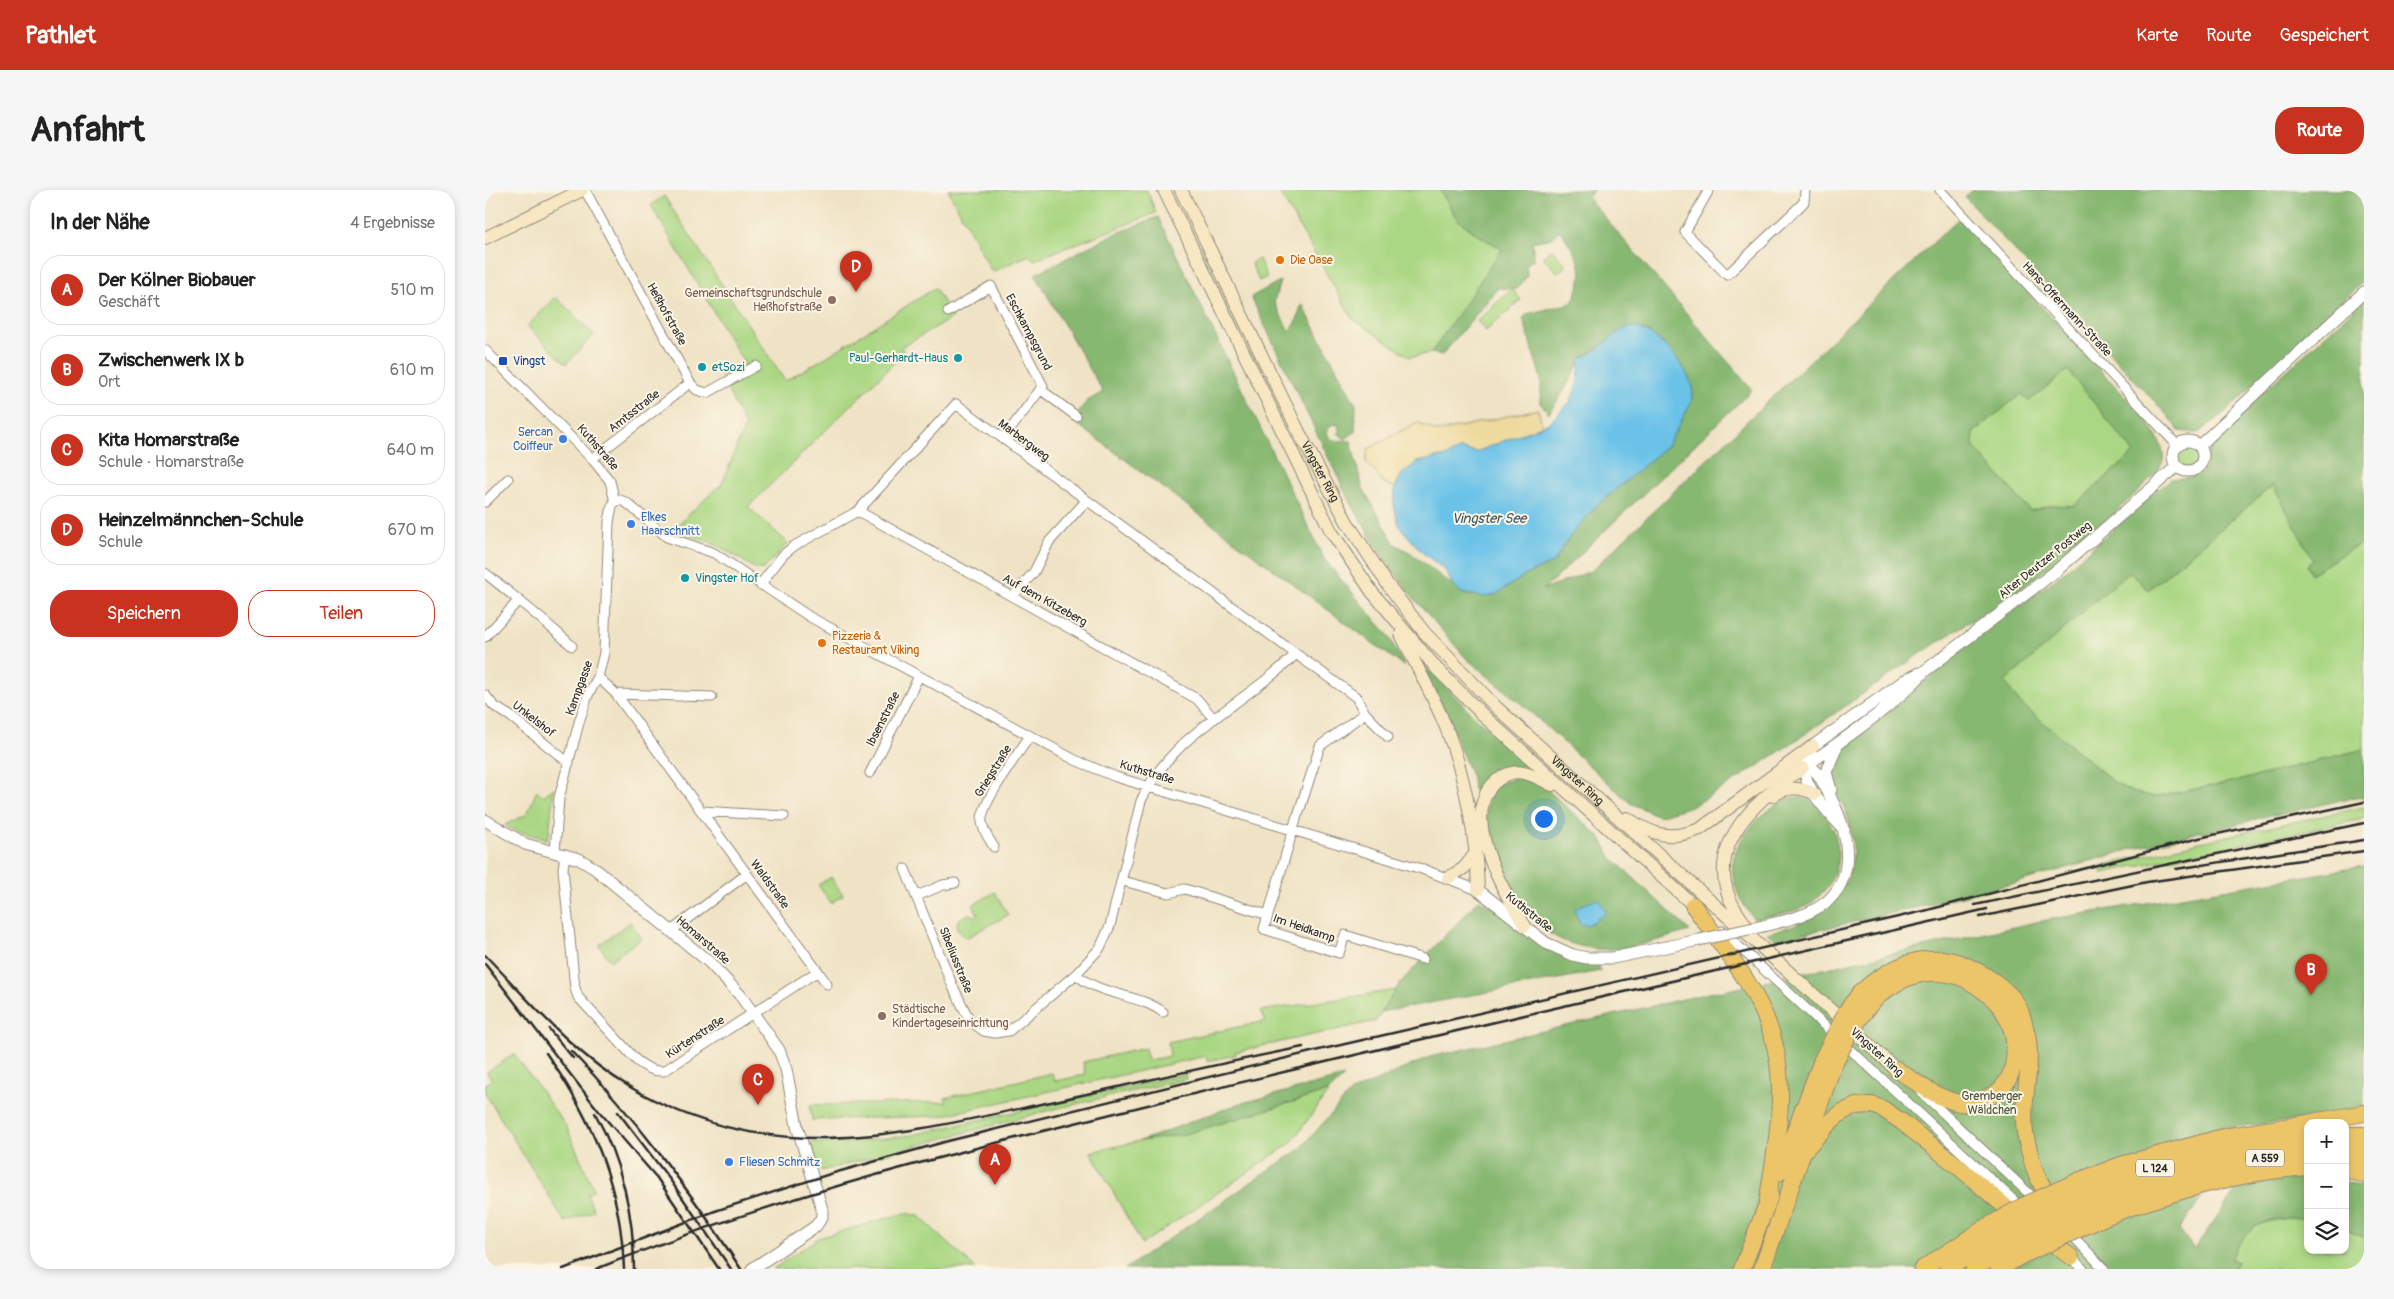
<!DOCTYPE html>
<html lang="de">
<head>
<meta charset="utf-8">
<style>
	:root { --surface:#fff; --page:#f6f6f6; --text:#222; --muted:#767676; --line:#e0e0e0; --accent:#c8321e }
	body { margin:0; font-family:Pangolin,sans-serif; background:var(--page); color:var(--text) }
	.controls { position:absolute; right:15px; bottom:15px; display:grid; overflow:hidden; border-radius:10px; box-shadow:0 2px 8px #0003 }
	.controls button { width:45px; height:45px; display:grid; place-items:center; padding:0; border:0; border-bottom:1px solid var(--line); background:var(--surface); color:var(--text); font:25px sans-serif }
	.you { position:absolute; left:1058px; top:628px; width:18px; height:18px; margin:-12px; border:4px solid #fff; border-radius:50%; background:#1a73e8; box-shadow:0 0 0 8px #1a73e833 }
	.badge { display:grid; place-items:center; width:32px; height:32px; border-radius:50%; background:var(--accent); color:#fff; font-size:16px; font-weight:700 }
	.pin { position:absolute; translate:-50% -41px; filter:drop-shadow(0 1px 2px #0008) }
	.pin::after { content:''; position:absolute; top:26px; width:18px; height:15px; background:inherit; clip-path:polygon(0 0,100% 0,50% 100%) }
	.list { margin:0; padding:0; list-style:none }
	h2 { display:flex; justify-content:space-between; align-items:center; height:65px; margin:0; padding:0 20px; font-size:21px }
	h2 small { font-size:16px; font-weight:400; color:var(--muted) }
	.list li { display:grid; grid-template-columns:32px 1fr auto; gap:15px; align-items:center; box-sizing:border-box; height:70px; margin:0 10px 10px; padding:0 10px; border:1px solid var(--line); border-radius:20px }
	.list b { display:block; font-size:19px; white-space:nowrap }
	.list p { margin:0; font-size:16px; white-space:nowrap; color:var(--muted) }
	.list em { font-size:16px; font-style:normal; color:var(--muted) }
	.actions { display:flex; gap:10px; padding:15px 20px }
	.actions a { flex:1; padding:11px 0; border:1px solid var(--accent); border-radius:20px; text-align:center; font-size:18px; color:var(--accent) }
	.actions .main { background:var(--accent); color:#fff }
	.icon { flex:none; width:28px; height:28px; fill:none; stroke:currentColor; stroke-width:2; stroke-linecap:round; stroke-linejoin:round }
	.map { position:relative; flex:none; width:1879px; height:1079px; overflow:hidden; border-radius:20px }
	header { display:flex; align-items:center; gap:30px; box-sizing:border-box; height:70px; padding:0 25px; background:var(--accent); color:#fff }
	header strong { font-size:24px }
	nav { display:flex; gap:28px; margin-inline-start:auto; font-size:18px }
	.intro { display:flex; align-items:center; justify-content:space-between; box-sizing:border-box; height:120px; padding:0 30px }
	h1 { margin:0; font-size:35px }
	.button { padding:12px 22px; border-radius:20px; background:var(--accent); color:#fff; font-size:18px; font-weight:700 }
	main { display:flex; gap:30px; padding:0 30px }
	aside { flex:1; background:var(--surface); border-radius:20px; box-shadow:0 2px 8px #0003 }
	.map>svg:first-child { display:block }
</style>
</head>
<body>
<header>
<strong>Pathlet</strong>
<nav><a>Karte</a><a>Route</a><a>Gespeichert</a></nav>
</header>
<div class="intro"><h1>Anfahrt</h1><a class="button">Route</a></div>
<main>
<aside>
<h2>In der Nähe<small>4 Ergebnisse</small></h2>
<ul class="list">
<li><span class="badge">A</span><div><b>Der Kölner Biobauer</b><p>Geschäft</p></div><em>510 m</em></li>
<li><span class="badge">B</span><div><b>Zwischenwerk IX b</b><p>Ort</p></div><em>610 m</em></li>
<li><span class="badge">C</span><div><b>Kita Homarstraße</b><p>Schule · Homarstraße</p></div><em>640 m</em></li>
<li><span class="badge">D</span><div><b>Heinzelmännchen-Schule</b><p>Schule</p></div><em>670 m</em></li>
</ul>
<div class="actions"><a class="main">Speichern</a><a>Teilen</a></div>
</aside>
<div class="map">
<svg width="1879" height="1079" viewBox="0 0 1879 1079">
	<rect width="100%" height="100%" fill="#fcf5e5"/>
	<filter id="ink" filterUnits="userSpaceOnUse"><feTurbulence type="fractalNoise" baseFrequency=".02" numOctaves="2"/><feDisplacementMap in="SourceGraphic" scale="10" xChannelSelector="R" yChannelSelector="G"/><feConvolveMatrix kernelMatrix="1 2 1 2 8 2 1 2 1" color-interpolation-filters="sRGB"/></filter>
	<filter id="wash" filterUnits="userSpaceOnUse"><feTurbulence type="fractalNoise" baseFrequency=".0096" numOctaves="4" result="noise"/><feDisplacementMap in="SourceGraphic" scale="20" xChannelSelector="R" yChannelSelector="G"/><feGaussianBlur stdDeviation="1.12" result="paint"/><feColorMatrix in="noise" values="0 0 0 0 0 0 0 0 0 0 0 0 0 0 0 0 0 1.4 0 .05"/><feComposite in="paint" operator="in"/></filter>
	<g filter="url(#wash)">
		<rect width="100%" height="100%" fill="#f0e3c5"/>
		<path fill="#aad783" stroke="#6a8157" d="M463 0H662L671 23 549 70 544 65 507 82Z
			M793 0H955L972 29 993 45 1018 59 946 163 925 167 868 129Z
			M179 6 300 191 341 167 450 98 467 128 416 157 419 163 263 317 303 353 279 379H271C241 360 222 346 185 342L234 296H236L260 236 236 186 260 175 166 15Z
			M1066 59 1082 75 1073 83 1058 67Z
			M774 69 782 87 774 91 766 73Z
			M1027 99 1036 110 1001 141 992 131Z
			M71 107 109 145 81 174 42 136Z
			M1583 180 1649 263 1589 316 1567 315 1545 321 1488 256 1489 242 1536 204 1544 211Z
			M1691 267a11 11 0 1 1 22 0a11 11 0 1 1-22 0Z
			M1788 295 1828 370 1826 383 1879 351V559L1761 589 1670 607 1647 602 1630 593 1534 512 1519 492 1633 391 1646 382 1663 400Z
			M69 598 64 644 62 649 29 640 20 635 42 624 52 600 58 606Z
			M1879 617V629L1617 683 1616 676 1715 652Z
			M346 687 358 705 346 713 333 695Z
			M510 702 523 725 481 748 472 739 473 730 483 724 491 726 493 724 488 715Z
			M145 732 157 748 125 771 114 755Z
			M911 800 891 831 750 862 751 865 722 871 721 866 455 926 327 930 325 915 462 912 460 908 567 883 570 891 600 885 598 872 660 858 663 870 685 866 683 852 781 831 775 821Z
			M29 864 81 936 109 1000 102 1004 109 1021 80 1032 0 903V894L7 890 2 882Z
			M700 884 701 889 569 919 336 981 325 952 358 953 427 945Z
			M844 901 806 953 657 1054 606 962 655 951 697 945Z
			M420 1023 434 1026 491 1079H288L333 1048Z
			M1812 1027 1823 1028V1060H1860V1039L1879 1048V1079H1748L1752 1072 1745 1069C1763 1033 1774 1032 1812 1027Z"/>
		<path fill="#87b871" stroke="#59724e" fill-rule="evenodd" d="M955 0H1108L1103 8 1267 200 1058 400 1106 381 1474 28 1659 227C1667 239 1681 256 1678 271 1672 294 1537 400 1510 417 1498 425 1484 431 1471 440 1387 495 1307 557 1220 609 1207 617 1189 621 1174 626L1145 613 1040 517 981 468 926 405 893 360 860 302 766 107 795 91 789 112 804 141 811 133 817 114 871 215 870 242 860 249 854 244V237L852 234 845 235 842 243 846 250 866 251 877 297 910 354 926 363 977 403 981 405H1010L1042 384 1069 372 1083 349 1111 316 1182 256 1206 213 1208 197 1179 154 1163 142 1141 138 1096 169 1080 199 1064 223 1056 214V189L1038 128 1042 124 1087 113C1104 77 1094 71 1075 40L1067 48 1047 52 1049 69 1041 75 1042 86 1032 99 1013 98 957 165 946 163 1017 59 993 45 972 29ZM1583 180 1649 263 1589 316 1567 315 1545 321 1488 256 1489 242 1536 204 1544 211Z
			M1488 0H1879V91L1737 225 1713 243 1694 241 1683 226 1480 7Z
			M673 27 839 369 903 445 920 477 588 231 602 211 618 202 550 84 627 45Z
			M1879 110V351L1826 384 1822 375 1828 370 1788 295 1663 400 1646 382 1633 391 1520 492 1534 512 1630 593 1647 602 1670 607 1761 589 1879 559V607L1861 609 1797 624 1786 625 1722 642 1715 641 1703 646 1650 658 1530 693 1437 716 1291 750 1282 743C1343 730 1384 692 1362 625 1358 612 1349 600 1344 586L1358 554 1400 525 1512 432 1576 385 1674 298 1686 289 1707 287 1716 282 1721 276 1723 260 1727 253 1740 237Z
			M935 471 986 523 1043 575 1041 579C1017 581 1010 581 996 602L988 600 987 588 956 512Z
			M1032 587 1057 595 1116 648 1126 667 1205 741C1178 748 1140 762 1112 759 1098 757 1083 754 1071 747 1033 729 997 659 1002 617 1003 610 1007 602 1010 596Z
			M1309 607C1323 607 1331 614 1340 625 1360 653 1357 687 1330 710 1315 723 1288 725 1269 729 1239 692 1240 659 1276 627 1286 618 1295 610 1309 607Z
			M1879 676V918L1806 931 1730 939 1670 955 1677 1015 1717 1008 1694 1039 1709 1059 1757 992 1800 986 1823 987V1028C1781 1027 1765 1031 1745 1069L1752 1072 1748 1079H640L816 958 866 902 945 867 1233 801 1234 802 1556 731Z
			M994 710 1012 719 1056 756 1083 769 1113 775 1116 781 896 822 916 792Z
			M859 887 844 901 697 945 655 951 753 914Z
			M1860 992 1879 997V1048L1860 1039Z"/>
		<path fill="#eeda9e" stroke="#8c8264" d="M1053 219 1057 236 991 262 976 259 962 266 949 268 916 285 910 298 899 293 881 272 883 259 932 232 953 242Z"/>
		<path fill="#6bc2e8" stroke="#4b768a" d="M1151 137C1177 146 1198 173 1208 197L1206 213 1182 256 1111 316 1083 349 1069 372 1042 384 1010 405 999 407 977 403 968 396 961 381 937 362 914 336 909 316 910 298 916 285 932 272 962 266 976 259 991 262 1064 233 1085 212 1093 192 1095 169C1099 166 1102 166 1106 163 1123 155 1131 137 1151 137Z
			M1113 709 1120 719V724L1105 734 1096 735 1090 722 1091 717Z"/>
	</g>
	<g filter="url(#ink)">
		<g fill="none" stroke-linecap="round" stroke-linejoin="round">
			<g stroke="#8e8778" stroke-width="11">
				<path id="minor" d="M100 0 205 193 212 200 222 203 271 176
					M1224 0 1200 42 1242 85 1311 20 1319 12 1320 0
					M1455 0 1692 255
					M463 122 506 96 558 196 518 249
					M0 160 107 269 125 291 130 312
					M555 199 591 226
					M107 269 205 193
					M0 312 23 289
					M130 312 135 310 142 313 182 347 229 363 325 427 590 570 631 587 937 679 993 700
					M373 321 712 509 729 529
					M0 383C30 407 59 430 87 456
					M275 395 298 365 309 356 373 321 471 214 811 464C760 515 687 542 656 611L625 736 615 758 591 784 524 841 510 843 499 841 485 831 468 797 420 679
					M528 406 549 382 564 352 601 311
					M0 447 33 411
					M811 464 871 507 880 523 903 547
					M113 487 131 504 342 794
					M131 504 227 507
					M0 505 9 516 25 526 84 573
					M385 583 434 486
					M217 621 299 626
					M814 622 835 556 880 523
					M812 626 779 739 854 763 860 745 938 769
					M509 657C504 649 498 641 497 632 494 616 534 562 545 546
					M70 662 74 608 95 529 103 505 113 487 119 463 124 332 127 316 130 312
					M80 664 78 679 90 798 93 807 152 871C161 877 168 882 179 881L333 781
					M638 691 683 703 700 699 783 725
					M432 706 458 695 470 693
					M186 741 262 684
					M1237 741 1538 1019
					M591 784C614 806 652 803 678 822
					M1437 903 1553 1012
					M1584 1042 1619 1079
					M1584 1065 1598 1079"/>
			</g>
			<g stroke="#8e8778" stroke-width="13">
				<path id="tertiary" d="M1688 266a15 15 0 1 1 30 0a15 15 0 1 1-30 0Z
					M1714 256 1879 102
					M1318 578C1361 547 1406 519 1441 480L1571 381 1691 277
					M1346 600 1341 582 1353 554
					M0 630 40 654 94 669 109 678 224 772 255 805 285 847 294 860 301 879 312 936 337 1019V1027L331 1036 267 1079
					M1359 640C1345 623 1320 601 1319 577 1318 569 1324 562 1328 556L1420 490 1435 483
					M993 700 1061 753 1088 765 1102 768H1128L1214 750
					M1278 736C1295 732 1314 728 1329 720 1374 697 1365 645 1346 608 1340 597 1332 577 1319 572"/>
			</g>
			<g stroke="#8e8778" stroke-width="14">
				<g id="secondary">
					<path d="M679 0 846 341 887 402 952 479 1002 529 1208 715"/>
					<path id="s1" d="M696 0 814 242 862 332 903 395 939 442 1011 517 1411 879"/>
					<path d="M0 48 97 0"/>
					<path d="M916 444C931 476 949 507 962 540 980 586 992 651 993 700"/>
					<path d="M1288 606C1301 596 1316 597 1330 604"/>
					<path d="M1142 628C1168 645 1184 651 1215 639L1328 556"/>
					<path d="M963 688 979 678 990 664"/>
					<path d="M1040 736C1019 703 970 620 1014 589 1033 575 1049 586 1067 595"/>
					<path d="M1265 741C1256 728 1246 716 1242 701 1225 647 1279 604 1318 578"/>
				</g>
			</g>
			<g stroke="#8e8778" stroke-width="18">
				<path id="motorway" d="M1208 715C1237 756 1272 797 1287 845 1304 900 1290 960 1282 1015
					M1375 803C1398 782 1426 767 1457 769 1481 771 1521 795 1533 816 1537 823 1539 833 1541 841 1550 875 1535 909 1540 943 1543 956 1546 971 1551 983 1557 995 1562 1005 1566 1018
					M1386 813C1415 784 1455 771 1492 796 1502 803 1513 811 1519 822 1534 847 1535 889 1508 905 1499 910 1486 914 1475 913 1452 909 1430 891 1411 879
					M1823 933 1879 923
					M1860 945H1879
					M1860 960 1879 959
					M1318 962 1344 933 1357 922 1371 916 1387 915 1398 919 1417 932 1475 978 1537 1031
					M1860 973 1879 971
					M1860 979 1879 985
					M1294 983 1337 870
					M1593 991 1636 975 1738 947 1823 933
					M1603 1002 1684 973 1740 960 1823 948
					M1612 1015C1679 989 1751 967 1823 962
					M1622 1026C1687 1002 1753 982 1823 977
					M1557 1046 1586 1067
					M1257 1079 1285 1006
					M1277 1079 1347 879
					M1437 1079 1500 1038
					M1463 1079 1512 1048
					M1489 1079 1523 1058
					M1514 1079 1534 1067"/>
			</g>
			<use href="#minor" stroke="#fff" stroke-width="9"/>
			<use href="#tertiary" stroke="#fff" stroke-width="11"/>
			<use href="#secondary" stroke="#f7e8c3" stroke-width="12"/>
			<use href="#motorway" stroke="#ecc569" stroke-width="16"/>
			<path stroke="#2b2b2b" stroke-width="2.5" d="M1691 679 1879 650
				M1490 715 1879 633
				M1495 727 1662 692 1879 661
				M0 765C45 811 88 864 145 897 285 979 413 945 561 913 647 894 732 874 818 857
				M0 774 113 920 172 988 234 1079
				M64 839 88 868
				M86 861C152 929 204 1000 256 1079
				M61 863C108 930 136 997 139 1079
				M133 922 186 991 246 1079
				M110 923C136 971 149 1025 149 1079
				M78 1079 230 1021 345 984 463 951 834 860 1439 721 1714 648 1879 612
				M111 1079C301 1002 500 955 700 906 966 841 1234 780 1502 719"/>
			<g stroke="#8e8778" stroke-width="13" stroke-linecap="butt">
				<path id="tertiary-bridge" d="M1214 750 1278 736"/>
			</g>
			<g stroke="#8e8778" stroke-width="18" stroke-linecap="butt">
				<path id="motorway-bridge" d="M1337 870 1363 819 1375 803
					M1347 879 1364 844 1386 813
					M1500 1038 1538 1016 1593 991
					M1512 1048 1550 1026 1603 1002
					M1523 1058 1561 1037 1612 1015
					M1534 1067 1622 1026"/>
			</g>
			<use href="#tertiary-bridge" stroke="#fff" stroke-width="11"/>
			<use href="#motorway-bridge" stroke="#ecc569" stroke-width="16"/>
		</g>
	</g>
	<g fill="#e8710a" stroke="#fcf5e5" stroke-width="2">
		<circle cx="795" cy="70" r="5"/>
		<circle cx="337" cy="453" r="5"/>
	</g>
	<g fill="#8d6e63" stroke="#fcf5e5" stroke-width="2">
		<circle cx="347" cy="110" r="5"/>
		<circle cx="397" cy="826" r="5"/>
	</g>
	<g fill="#0f9aa8" stroke="#fcf5e5" stroke-width="2">
		<circle cx="473" cy="168" r="5"/>
		<circle cx="217" cy="177" r="5"/>
		<circle cx="200" cy="388" r="5"/>
	</g>
	<rect fill="#1a4fb4" stroke="#fcf5e5" stroke-width="2" x="13" y="166" width="10" height="10" rx="2.5"/>
	<g fill="#3f7fe0" stroke="#fcf5e5" stroke-width="2">
		<circle cx="78" cy="249" r="5"/>
		<circle cx="146" cy="334" r="5"/>
		<circle cx="244" cy="972" r="5"/>
	</g>
	<g text-anchor="middle" stroke-width="4" stroke-linejoin="round" paint-order="stroke">
		<g fill="#fcf5e5" stroke="#6a6863" stroke-width="1">
			<rect x="1761" y="959.5" width="38" height="17" rx="4"/>
			<rect x="1651" y="969.5" width="38" height="17" rx="4"/>
		</g>
		<g font-size="11" font-weight="bold" fill="#2b2b2b">
			<text x="1780" y="972">A 559</text>
			<text x="1670" y="982">L 124</text>
		</g>
		<g font-size="12" fill="#c56008" stroke="#fcf5e5" text-anchor="start">
			<text x="805" y="74">Die Oase</text>
			<text x="347" y="450">Pizzeria &amp;<tspan x="347" dy="14">Restaurant Viking</tspan></text>
		</g>
		<g font-size="12" fill="#785e54" stroke="#fcf5e5" text-anchor="end">
			<text x="337" y="107">Gemeinschaftsgrundschule<tspan x="337" dy="14">Heßhofstraße</tspan></text>
			<text x="407" y="823" text-anchor="start">Städtische<tspan x="407" dy="14">Kindertageseinrichtung</tspan></text>
		</g>
		<g font-size="12" fill="#2b2b2b" stroke="#fcf5e5">
			<text transform="translate(1582 119) rotate(47)" y="4">Hans-Offermann-Straße</text>
			<text transform="translate(182 124) rotate(61)" y="4">Heßhofstraße</text>
			<text transform="translate(544 142) rotate(62)" y="4">Eschkampsgrund</text>
			<text transform="translate(149 221) rotate(-38)" y="4">Amtsstraße</text>
			<text transform="translate(539 250) rotate(37)" y="4">Marbergweg</text>
			<text transform="translate(113 257) rotate(49)" y="4">Kuthstraße</text>
			<text dy="4" stroke="none"><textPath href="#s1" startOffset="314">Vingster Ring</textPath></text>
			<text transform="translate(1560 370) rotate(-39)" y="4">Alter Deutzer Postweg</text>
			<text transform="translate(560 410) rotate(29)" y="4">Auf dem Kitzeberg</text>
			<text transform="translate(94 498) rotate(-70)" y="4">Kampgasse</text>
			<text transform="translate(49 529) rotate(38)" y="4">Unkelshof</text>
			<text transform="translate(398 529) rotate(-63)" y="4">Ibsenstraße</text>
			<text transform="translate(508 581) rotate(-58)" y="4">Griegstraße</text>
			<text transform="translate(662 582) rotate(17)" y="4">Kuthstraße</text>
			<text dy="4" stroke="none"><textPath href="#s1" startOffset="719">Vingster Ring</textPath></text>
			<text transform="translate(285 694) rotate(54)" y="4">Waldstraße</text>
			<text transform="translate(1044 722) rotate(39)" y="4">Kuthstraße</text>
			<text transform="translate(819 738) rotate(19)" y="4">Im Heidkamp</text>
			<text transform="translate(218 750) rotate(41)" y="4">Homarstraße</text>
			<text transform="translate(471 770) rotate(68)" y="4">Sibeliusstraße</text>
			<text transform="translate(210 847) rotate(-33)" y="4">Kürtenstraße</text>
			<text transform="translate(1392 862) rotate(42)" y="4">Vingster Ring</text>
		</g>
		<g font-size="12" fill="#0d838f" stroke="#fcf5e5" text-anchor="start">
			<text x="463" y="172" text-anchor="end">Paul-Gerhardt-Haus</text>
			<text x="227" y="181">etSozi</text>
			<text x="210" y="392">Vingster Hof</text>
		</g>
		<g font-size="12" fill="#164399" stroke="#fcf5e5" text-anchor="start">
			<text x="28" y="175">Vingst</text>
		</g>
		<g font-size="12" fill="#366cbe" stroke="#fcf5e5" text-anchor="start">
			<text x="68" y="246" text-anchor="end">Sercan<tspan x="68" dy="14">Coiffeur</tspan></text>
			<text x="156" y="331">Elkes<tspan x="156" dy="14">Haarschnitt</tspan></text>
			<text x="254" y="976">Fliesen Schmitz</text>
		</g>
		<g font-size="12" fill="#4b5641" stroke="#fcf5e5">
			<text x="1507" y="910">Gremberger<tspan x="1507" dy="14">Wäldchen</tspan></text>
		</g>
		<g font-size="14" font-style="italic" fill="#3e5864" stroke="#fcf5e5">
			<text x="1004" y="333">Vingster See</text>
		</g>
	</g>
</svg>
<div class="controls">
<button>+</button>
<button>−</button>
<button><svg class="icon" aria-label="layers" viewBox="0 0 24 24"><path d="M12 4l9 5-9 5-9-5zM3 14l9 5 9-5"/></svg></button>
</div>
<div class="you"></div>
<div class="pin badge" style="left:510px;top:995px">A</div>
<div class="pin badge" style="left:1826px;top:805px">B</div>
<div class="pin badge" style="left:273px;top:915px">C</div>
<div class="pin badge" style="left:371px;top:102px">D</div>
</div>
</main>
</body>
</html>
